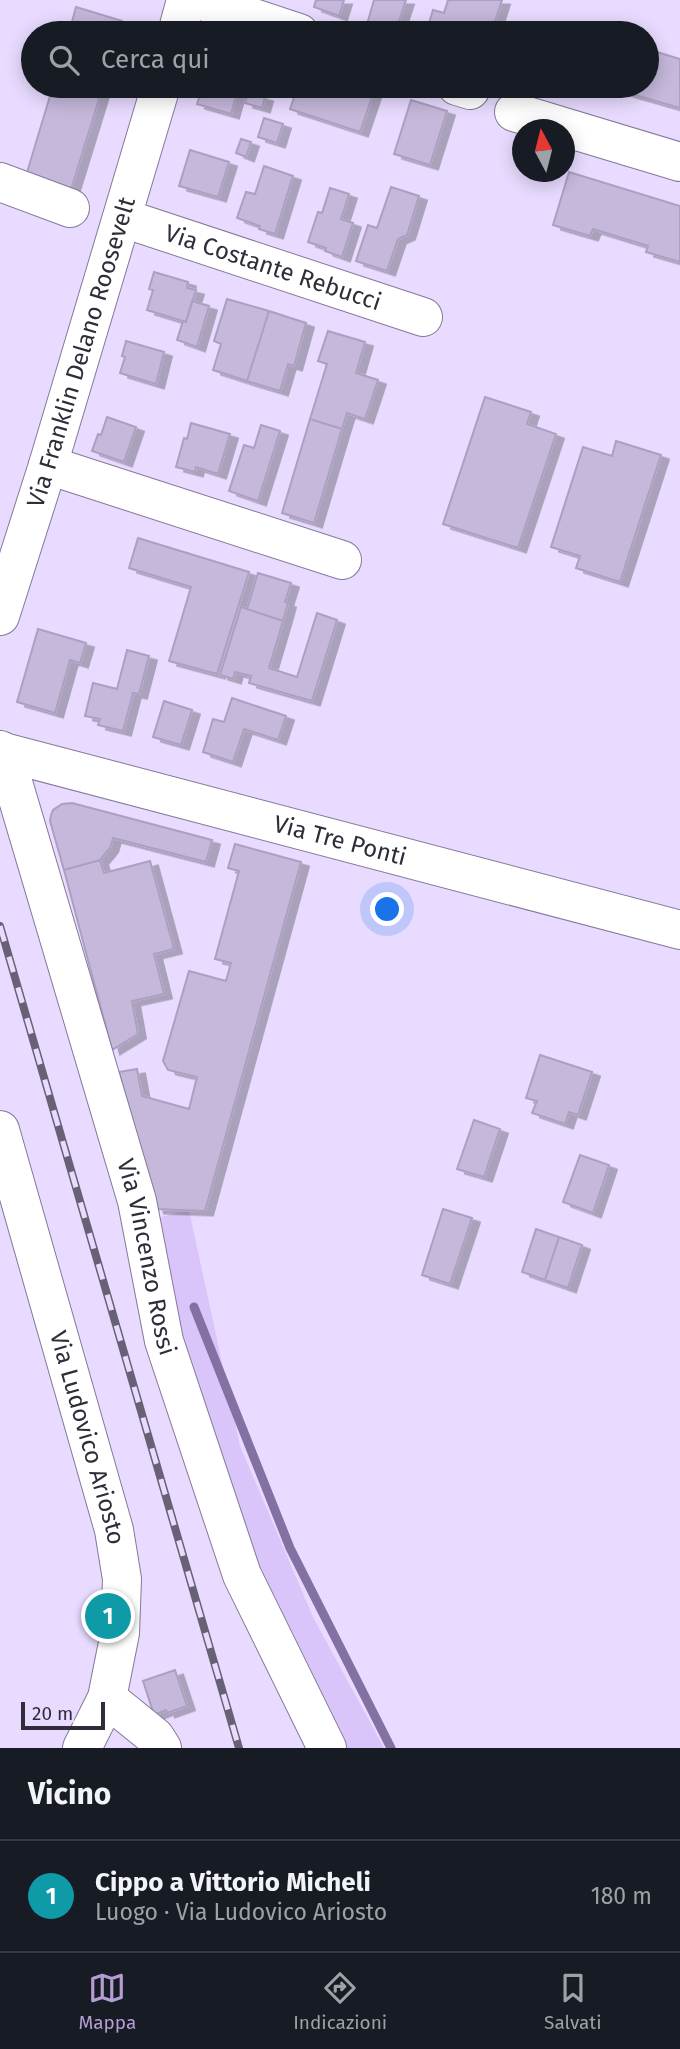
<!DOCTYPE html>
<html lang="it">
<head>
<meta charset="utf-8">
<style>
	:root { --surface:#171b24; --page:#242831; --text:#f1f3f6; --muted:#9ea1a6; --line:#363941; --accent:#b59dd3 }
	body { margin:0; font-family:"Fira Sans",sans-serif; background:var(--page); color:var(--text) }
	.compass { position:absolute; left:512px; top:119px; width:63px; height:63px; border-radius:50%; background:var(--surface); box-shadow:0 4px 18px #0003; rotate:353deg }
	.scale { position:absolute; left:21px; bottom:18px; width:84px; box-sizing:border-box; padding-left:7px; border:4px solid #312c39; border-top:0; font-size:19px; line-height:24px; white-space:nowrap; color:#312c39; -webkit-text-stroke:5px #e8dbff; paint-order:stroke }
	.you { position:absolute; left:388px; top:910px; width:24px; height:24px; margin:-18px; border:5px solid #fff; border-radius:50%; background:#1a73e8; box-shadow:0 0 0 10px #1a73e833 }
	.badge { display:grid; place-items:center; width:46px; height:46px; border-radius:50%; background:var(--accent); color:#fff; font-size:23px; font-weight:700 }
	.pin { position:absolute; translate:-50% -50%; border:4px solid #fff; box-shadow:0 2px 7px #0006 }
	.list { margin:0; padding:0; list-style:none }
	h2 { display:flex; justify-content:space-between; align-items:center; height:91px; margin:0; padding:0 28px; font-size:30px }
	h2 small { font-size:23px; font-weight:400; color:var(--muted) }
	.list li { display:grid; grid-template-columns:46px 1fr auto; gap:21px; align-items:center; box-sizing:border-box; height:112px; padding:0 28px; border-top:2px solid var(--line) }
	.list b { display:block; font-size:26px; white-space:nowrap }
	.list p { margin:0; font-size:23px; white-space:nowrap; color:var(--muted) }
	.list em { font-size:23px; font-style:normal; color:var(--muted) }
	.icon { flex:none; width:38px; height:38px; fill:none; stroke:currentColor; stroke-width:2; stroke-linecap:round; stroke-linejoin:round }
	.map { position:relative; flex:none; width:680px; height:1748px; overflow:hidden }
	.search { position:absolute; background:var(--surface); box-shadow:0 4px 18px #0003; left:21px; right:21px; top:21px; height:77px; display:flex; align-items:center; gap:18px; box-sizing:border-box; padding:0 24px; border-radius:38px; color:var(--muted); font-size:26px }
	.sheet { height:203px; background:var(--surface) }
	nav { display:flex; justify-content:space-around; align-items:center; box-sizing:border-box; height:98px; border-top:2px solid var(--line); background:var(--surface); font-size:19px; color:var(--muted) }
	nav a { display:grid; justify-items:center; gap:4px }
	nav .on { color:var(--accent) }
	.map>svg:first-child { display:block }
</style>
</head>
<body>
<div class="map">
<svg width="680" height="1748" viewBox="0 0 680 1748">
	<defs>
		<filter id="shadow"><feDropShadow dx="8" dy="4.5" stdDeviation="0" flood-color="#0004"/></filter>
	</defs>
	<rect width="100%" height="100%" fill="#e8dbff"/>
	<path fill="#d9c5fa" d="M189 1210 240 1446 313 1617 384 1748H306L141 1222Z"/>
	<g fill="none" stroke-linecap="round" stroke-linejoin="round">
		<path stroke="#8471a3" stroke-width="9" d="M194 1307 290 1548 391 1748"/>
	</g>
	<path fill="#c5b8db" stroke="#ac9fc1" stroke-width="2" filter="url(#shadow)" d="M316 0H344L339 16 314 7Z
		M374 0H406L395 33 367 24Z
		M448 0H502L492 31 466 23 463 33H426L433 10 444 13Z
		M76 7 122 21 119 33H69Z
		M647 49 680 59V108L604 86H647Z
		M53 86H103L70 193 25 179Z
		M203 86H239L231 114 197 104Z
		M298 86H357L374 91 360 132 290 109Z
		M248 92 265 97 262 108 245 103Z
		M411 100 447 111 430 165 394 154Z
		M264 118 283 124 277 143 258 137Z
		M241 139 251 142 246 157 236 153Z
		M190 150 229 162 218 197 179 186Z
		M264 166 293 176 275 234 259 229 260 226 237 218 246 192 255 194Z
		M569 172 680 206V262L646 252 648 246 593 229 590 236 553 225Z
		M391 187 419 196 407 235 398 239 387 271 356 261 368 225 377 228Z
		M330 188 349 194 341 219 353 223 342 257 325 251 326 248 308 242 318 212 322 213Z
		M154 272 188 282 187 288 196 290 186 322 147 310 153 290 149 289Z
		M227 299 269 311 247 381 213 370 221 344 214 341Z
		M192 301 209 306 197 347 177 340 183 321 186 322Z
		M269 311 306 323 294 366 288 364 280 391 247 381Z
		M328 331 365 342 356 373 378 380 365 419 347 413 342 429 310 419 327 364 318 361Z
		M126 341 164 352 156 384 120 373 125 357 122 356Z
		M485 397 531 412 527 424 556 434 518 548 443 524Z
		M107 417 136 427 124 462 92 451 98 434 101 435Z
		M310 419 342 429 314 523 282 513Z
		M191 423 230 434 218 474 196 467 195 472 176 467 184 438 187 439Z
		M261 425 280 431 258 501 229 491 244 445 254 448Z
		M616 441 661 455 620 582 576 568 580 556 551 547 583 447 612 456Z
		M138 538 249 572 217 674 169 661 191 587 129 568Z
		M258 573 291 583 285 602 288 603 283 621 247 609Z
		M241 607 283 621 269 668 297 677 317 613 337 620 312 701 249 683 251 676 235 672 233 679 220 675Z
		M38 629 86 643 80 663 70 660 55 713 17 702Z
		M127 650 149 656 139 694 133 693 123 731 98 725 100 719 85 716 93 683 117 689Z
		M232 698 286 716 278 740 244 729 233 762 203 752 213 719 224 722Z
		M164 701 192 710 181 745 153 737Z
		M72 803 212 840 206 862 113 838 110 848 100 860 64 870 50 821 51 815 53 810 62 804Z
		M235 844 301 862 205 1211 156 1209 119 1072 137 1069 142 1096 189 1109 197 1077 168 1070 163 1061 189 971 226 981 231 963 215 959 239 871 228 868Z
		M100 860 104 873 150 861 174 949 154 954 164 994 132 1001 138 1034 112 1050 64 870Z
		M540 1055 592 1072 578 1115 569 1112 565 1124 532 1113 537 1101 526 1098Z
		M474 1120 500 1129 484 1177 457 1169Z
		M580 1155 609 1165 593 1213 563 1202Z
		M443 1209 472 1218 450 1284 422 1275Z
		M536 1229 559 1237 545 1280 522 1272Z
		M559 1237 582 1245 568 1288 545 1280Z
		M175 1670 187 1706 167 1713 166 1710 154 1715 143 1681Z"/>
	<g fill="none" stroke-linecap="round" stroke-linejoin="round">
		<g stroke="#847998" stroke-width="40">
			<g id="minor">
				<path d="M199 0 299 33"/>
				<path d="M457 86 470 90"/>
				<path d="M514 112 680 162"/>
				<path d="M0 182 70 208"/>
				<path id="s1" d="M123 218 423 317"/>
				<path d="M48 465 342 560"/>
				<path id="s2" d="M0 750 4 752 680 930"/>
				<path id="s3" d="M4 752 137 1201 164 1341 242 1575 327 1748"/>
				<path d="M107 1698 155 1737 162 1748"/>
			</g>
		</g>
		<g stroke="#847998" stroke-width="40">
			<g id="major">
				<path d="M177 33 186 0"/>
				<path id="s4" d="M0 616 48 465 161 86"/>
				<path id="s5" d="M0 1130 114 1530 122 1579 120 1633 107 1698 82 1748"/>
			</g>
		</g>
		<use href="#minor" stroke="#fff" stroke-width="38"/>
		<use href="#major" stroke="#fff" stroke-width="38"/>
		<g stroke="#686175" stroke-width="8">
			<path id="rail" d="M0 926 239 1748"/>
		</g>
		<use href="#rail" stroke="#e8dbff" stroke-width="5" stroke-dasharray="16" stroke-linecap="butt"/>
	</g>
	<g text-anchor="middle" stroke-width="7" stroke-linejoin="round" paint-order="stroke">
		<g font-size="24" fill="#312c39" stroke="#e8dbff">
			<text dy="8" stroke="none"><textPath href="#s1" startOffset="158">Via Costante Rebucci</textPath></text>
			<text dy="8" stroke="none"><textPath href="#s4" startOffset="276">Via Franklin Delano Roosevelt</textPath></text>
			<text dy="8" stroke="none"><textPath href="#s2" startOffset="352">Via Tre Ponti</textPath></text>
			<text dy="8" stroke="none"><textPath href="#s3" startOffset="525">Via Vincenzo Rossi</textPath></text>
			<text dy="8" stroke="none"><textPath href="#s5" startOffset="320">Via Ludovico Ariosto</textPath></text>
		</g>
	</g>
</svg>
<svg class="compass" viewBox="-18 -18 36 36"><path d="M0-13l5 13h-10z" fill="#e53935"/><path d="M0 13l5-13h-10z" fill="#9ea1a6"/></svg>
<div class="scale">20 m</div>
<div class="you"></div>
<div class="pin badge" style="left:108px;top:1616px;background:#0f9aa8">1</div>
<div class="search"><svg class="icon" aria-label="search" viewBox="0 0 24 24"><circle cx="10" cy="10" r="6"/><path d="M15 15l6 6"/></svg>Cerca qui</div>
</div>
<section class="sheet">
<h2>Vicino<small></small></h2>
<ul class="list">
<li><span class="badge" style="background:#0f9aa8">1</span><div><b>Cippo a Vittorio Micheli</b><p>Luogo · Via Ludovico Ariosto</p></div><em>180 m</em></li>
</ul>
</section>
<nav>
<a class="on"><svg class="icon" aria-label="map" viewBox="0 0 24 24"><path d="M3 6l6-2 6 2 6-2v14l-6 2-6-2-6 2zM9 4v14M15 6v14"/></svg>Mappa</a>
<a><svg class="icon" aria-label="directions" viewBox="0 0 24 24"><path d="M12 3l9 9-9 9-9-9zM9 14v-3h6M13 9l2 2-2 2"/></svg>Indicazioni</a>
<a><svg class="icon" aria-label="saved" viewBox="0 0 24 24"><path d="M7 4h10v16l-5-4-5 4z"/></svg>Salvati</a>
</nav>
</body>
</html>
